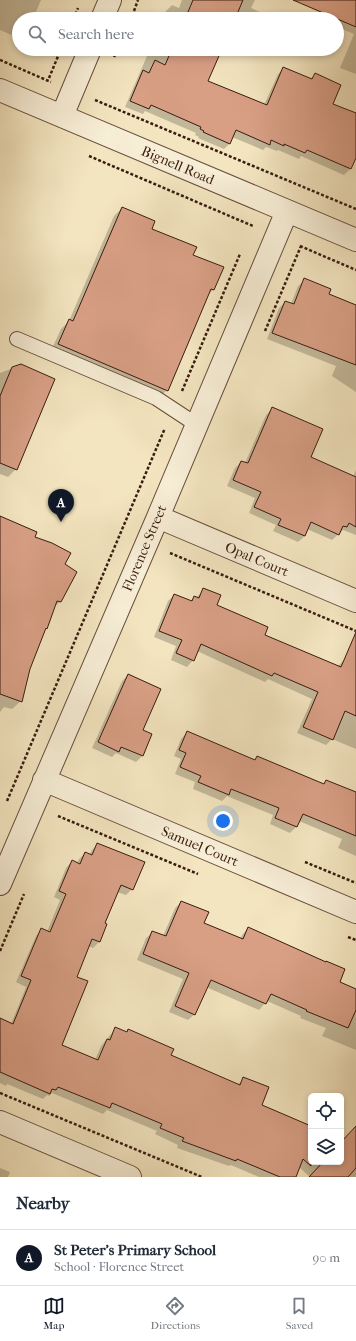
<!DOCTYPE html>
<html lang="en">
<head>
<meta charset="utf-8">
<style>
	:root { --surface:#fff; --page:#f6f6f7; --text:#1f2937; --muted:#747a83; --line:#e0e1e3; --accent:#111827 }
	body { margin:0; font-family:"IM FELL French Canon",serif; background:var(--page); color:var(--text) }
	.controls { position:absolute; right:12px; bottom:12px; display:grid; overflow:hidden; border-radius:6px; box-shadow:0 2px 6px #0003 }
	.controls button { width:36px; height:36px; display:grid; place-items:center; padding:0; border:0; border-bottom:1px solid var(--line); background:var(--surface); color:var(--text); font:20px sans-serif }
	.you { position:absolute; left:223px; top:821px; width:14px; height:14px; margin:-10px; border:3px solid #fff; border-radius:50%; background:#1a73e8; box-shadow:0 0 0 6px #1a73e833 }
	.badge { display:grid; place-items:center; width:26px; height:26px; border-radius:50%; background:var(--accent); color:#fff; font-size:13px; font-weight:700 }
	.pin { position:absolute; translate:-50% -33px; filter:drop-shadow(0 1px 2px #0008) }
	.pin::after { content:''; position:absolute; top:21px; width:14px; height:12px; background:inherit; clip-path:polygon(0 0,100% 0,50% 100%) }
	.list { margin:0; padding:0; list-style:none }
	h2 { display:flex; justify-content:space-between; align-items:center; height:52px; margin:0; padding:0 16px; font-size:17px }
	h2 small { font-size:13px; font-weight:400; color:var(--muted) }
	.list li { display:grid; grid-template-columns:26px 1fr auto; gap:12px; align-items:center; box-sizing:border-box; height:56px; padding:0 16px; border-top:1px solid var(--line) }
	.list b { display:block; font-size:15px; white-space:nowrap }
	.list p { margin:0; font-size:13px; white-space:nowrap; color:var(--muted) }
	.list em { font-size:13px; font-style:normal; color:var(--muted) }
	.icon { flex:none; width:22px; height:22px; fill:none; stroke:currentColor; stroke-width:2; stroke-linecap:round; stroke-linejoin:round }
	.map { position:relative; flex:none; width:356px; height:1177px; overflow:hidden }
	.search { position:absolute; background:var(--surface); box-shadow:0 2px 6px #0003; left:12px; right:12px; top:12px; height:44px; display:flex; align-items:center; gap:10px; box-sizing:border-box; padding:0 14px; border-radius:22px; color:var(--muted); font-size:15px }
	.sheet { height:108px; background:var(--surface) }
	nav { display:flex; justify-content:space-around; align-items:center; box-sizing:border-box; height:56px; border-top:1px solid var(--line); background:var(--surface); font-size:11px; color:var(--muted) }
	nav a { display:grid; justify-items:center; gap:2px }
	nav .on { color:var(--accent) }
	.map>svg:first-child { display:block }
</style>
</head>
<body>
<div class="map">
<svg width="356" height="1177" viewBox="0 0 356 1177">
	<rect width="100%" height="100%" fill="#f3e5c0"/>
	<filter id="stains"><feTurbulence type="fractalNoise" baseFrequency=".005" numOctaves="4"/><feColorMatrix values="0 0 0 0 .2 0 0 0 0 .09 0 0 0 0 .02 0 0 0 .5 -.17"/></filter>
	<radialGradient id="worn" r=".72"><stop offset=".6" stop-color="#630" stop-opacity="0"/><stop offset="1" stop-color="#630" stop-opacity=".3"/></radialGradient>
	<path fill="#0003" d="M0 0H41L33 19H19V38L0 30Z
		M182 0H255L251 8 275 19H162L166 11 172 5 179 8Z
		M331 0H356V74L340 68 354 34 337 27V19H323Z
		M150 49H221L206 82 264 105 278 74 284 68 310 79 315 75 332 104 356 114V155L350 169 344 175 301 156 299 159 278 150 277 151 266 147 263 150 232 137 230 143 224 149 198 138 199 137 195 135 196 133 145 111 143 114 125 107Z
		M122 208 151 229 213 290 207 295 167 390 159 398 50 353 61 329 69 321 114 216Z
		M305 280 328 295 356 306V392L332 376 336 366 267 339 279 308 285 302 291 304 298 286Z
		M21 365 16 469 8 477 0 474V373Z
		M272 409 309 457 353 477 356 470V535L343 530 332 540 307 529 305 536 298 542 273 531 276 525 249 513 255 498 227 486 235 468 241 462 245 463 266 415Z
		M0 521 34 537 64 564 60 602 53 608 46 628 29 669 21 701 12 709 4 707 0 712Z
		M204 589 216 606 263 635 338 666 344 660 356 665V749L332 739 326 745 297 733 312 699 268 679 265 682 197 651 193 660 187 667 171 660 176 646 154 637 168 601 174 595 190 602 194 597 196 598Z
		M128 675 142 730 151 734 142 756 136 762 116 753 112 757 92 748 122 681Z
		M187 732 254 761 257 757 323 784 326 781 356 793V856L338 848 342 839 299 821 296 827 290 833 270 824 273 815 227 796 222 801 193 789 195 782 175 774 181 759 174 756 181 739Z
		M98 844 132 889 126 895 117 892 104 924 99 942 93 948 88 946 76 977 61 1045 95 1060 101 1046 116 1028 126 1033 128 1030 170 1056 237 1085 244 1079 261 1105 311 1127V1162H341V1140L343 1141 356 1127V1177H310L299 1167 294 1177H259L231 1165 229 1166 177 1148 178 1145 155 1134 157 1131 107 1110 103 1114 52 1093 49 1096 47 1095 43 1099 7 1084 6 1086 0 1083V1024H11L26 987 16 982 36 936 42 929 47 932 60 900 54 897 66 868 72 861 77 863 79 859 85 853 89 855 92 850Z
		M181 902 203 923 240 939 242 935 248 928 339 983 356 990V1007L354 1011H356V1050L322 1036 326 1028 300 1018 301 1016 267 1001 259 1010 206 987 195 1014 188 1020 169 1012 183 979 137 960 146 938 153 932 163 936 175 908Z
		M0 1168 10 1172 8 1177H0Z"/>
	<path fill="#d89f85" stroke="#391b10" d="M193 0H243L235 19H185Z
		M293 0H356V27Z
		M172 49H222L208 81 267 105 283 67 312 79 315 73 341 85 333 104 356 113V158L351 169 307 150 305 153 284 144V146L271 140 270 145 236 130 230 144 203 132 204 131 200 129 201 127 151 105 149 109 130 101 143 70 149 73 155 60 165 65Z
		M122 207 155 221 152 229 197 247 193 255 224 267 214 290 211 289 168 391 58 344 69 319 73 321Z
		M304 278 331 289 329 294 356 305V365L272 333 285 301 294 304Z
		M21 364 55 379 17 470 0 463V396L12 367Z
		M272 407 323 429 311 457 356 477V527L349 523 347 527 343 526 339 535 311 522 305 536 278 525 281 519 254 507 261 492 233 480 241 461 248 463Z
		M0 516 37 532 35 537 52 543 71 553 65 564 77 572 61 602 57 601 47 629 46 628 30 669 22 702 0 694Z
		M203 588 221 595 217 605 268 627 265 635 341 667 356 632V716L345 711 333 740 303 727 318 692 274 673 272 676 201 644 194 661 176 653 182 640 159 631 174 594 192 601 194 596 199 598Z
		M128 674 161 689 143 730 152 734 143 756 121 747 119 752 98 742Z
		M187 731 255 760 257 756 324 784 326 780 356 792V836L303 814 297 827 275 818 279 808 231 789 229 795 198 782 201 776 180 767 186 753 179 750Z
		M97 843 145 862 133 890 121 885 105 923 107 924 100 942 92 939 77 977 88 981 62 1045 98 1060 107 1039 110 1040 115 1027 127 1032 128 1029 174 1049 171 1055 240 1085 243 1077 269 1087 262 1105 311 1126V1166L303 1159 296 1177H280L237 1159 236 1161 182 1141 184 1138 160 1128 162 1124 112 1103 110 1108 58 1087 56 1090 52 1089 50 1094 0 1072V1018L13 1024 31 980 21 976 41 928 50 932 66 894 59 891 72 860 80 864 85 852 92 855Z
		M181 901 209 912 204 923 243 939 248 927 326 962V961L345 969 340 982 356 989V1010L348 1028 306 1011 307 1010 271 994 266 1004 211 980 195 1015 175 1006 189 973 143 954 152 931 166 936Z
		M356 1126V1168L348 1177H309L323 1162H341V1142Z"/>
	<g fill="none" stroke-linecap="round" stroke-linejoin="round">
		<g stroke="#684e3c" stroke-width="16">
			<path id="service" d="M17 339 156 398 197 425"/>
		</g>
		<g stroke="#684e3c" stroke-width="24">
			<path id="minor" d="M102 19 110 0
				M0 90 356 240
				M62 116 90 49
				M158 517 356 601
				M44 780 356 912
				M0 884 158 517 287 211
				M0 1122 130 1177"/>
		</g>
		<path stroke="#391b10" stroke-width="2.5" stroke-dasharray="3 2" stroke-linecap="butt" d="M134 11 138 0
			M74 19 78 8
			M114 57 118 49
			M0 60 51 82
			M49 78 61 49
			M95 100 356 209
			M89 156 253 226
			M300 246 356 270
			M265 331 301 246
			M182 391 240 254
			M170 553 356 631
			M7 801 165 428
			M58 816 198 874
			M305 862 356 883
			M348 937 356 940
			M0 951 24 894
			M0 1093 202 1177"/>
		<use href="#service" stroke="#f7eed6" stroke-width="14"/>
		<use href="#minor" stroke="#f7eed6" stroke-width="22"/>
	</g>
	<g text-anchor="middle" stroke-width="3" stroke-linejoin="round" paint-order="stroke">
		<g font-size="14" fill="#391b10" stroke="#f7eed6">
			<text transform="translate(178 165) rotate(23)" y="5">Bignell Road</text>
			<text transform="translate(144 548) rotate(-67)" y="5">Florence Street</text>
			<text transform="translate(257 559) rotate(23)" y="5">Opal Court</text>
			<text transform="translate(200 846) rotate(23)" y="5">Samuel Court</text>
		</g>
	</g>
	<rect width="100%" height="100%" filter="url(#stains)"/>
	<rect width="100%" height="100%" fill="url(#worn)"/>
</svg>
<div class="controls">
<button><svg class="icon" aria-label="locate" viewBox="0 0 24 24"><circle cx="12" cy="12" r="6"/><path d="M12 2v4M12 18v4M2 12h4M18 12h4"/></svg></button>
<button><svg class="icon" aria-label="layers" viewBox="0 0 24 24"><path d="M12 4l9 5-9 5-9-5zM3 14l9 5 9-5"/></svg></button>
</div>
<div class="you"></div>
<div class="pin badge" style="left:61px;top:522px">A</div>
<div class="search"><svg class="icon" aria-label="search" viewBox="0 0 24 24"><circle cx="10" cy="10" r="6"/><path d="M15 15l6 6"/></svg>Search here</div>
</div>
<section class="sheet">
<h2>Nearby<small></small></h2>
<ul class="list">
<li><span class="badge">A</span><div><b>St Peter's Primary School</b><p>School · Florence Street</p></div><em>90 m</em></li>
</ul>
</section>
<nav>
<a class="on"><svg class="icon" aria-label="map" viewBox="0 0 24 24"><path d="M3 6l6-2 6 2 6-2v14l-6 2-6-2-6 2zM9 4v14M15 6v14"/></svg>Map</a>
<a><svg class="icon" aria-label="directions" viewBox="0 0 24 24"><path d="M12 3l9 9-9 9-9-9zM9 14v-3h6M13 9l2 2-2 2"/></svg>Directions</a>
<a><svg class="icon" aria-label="saved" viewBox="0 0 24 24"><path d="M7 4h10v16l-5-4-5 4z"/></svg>Saved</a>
</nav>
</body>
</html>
